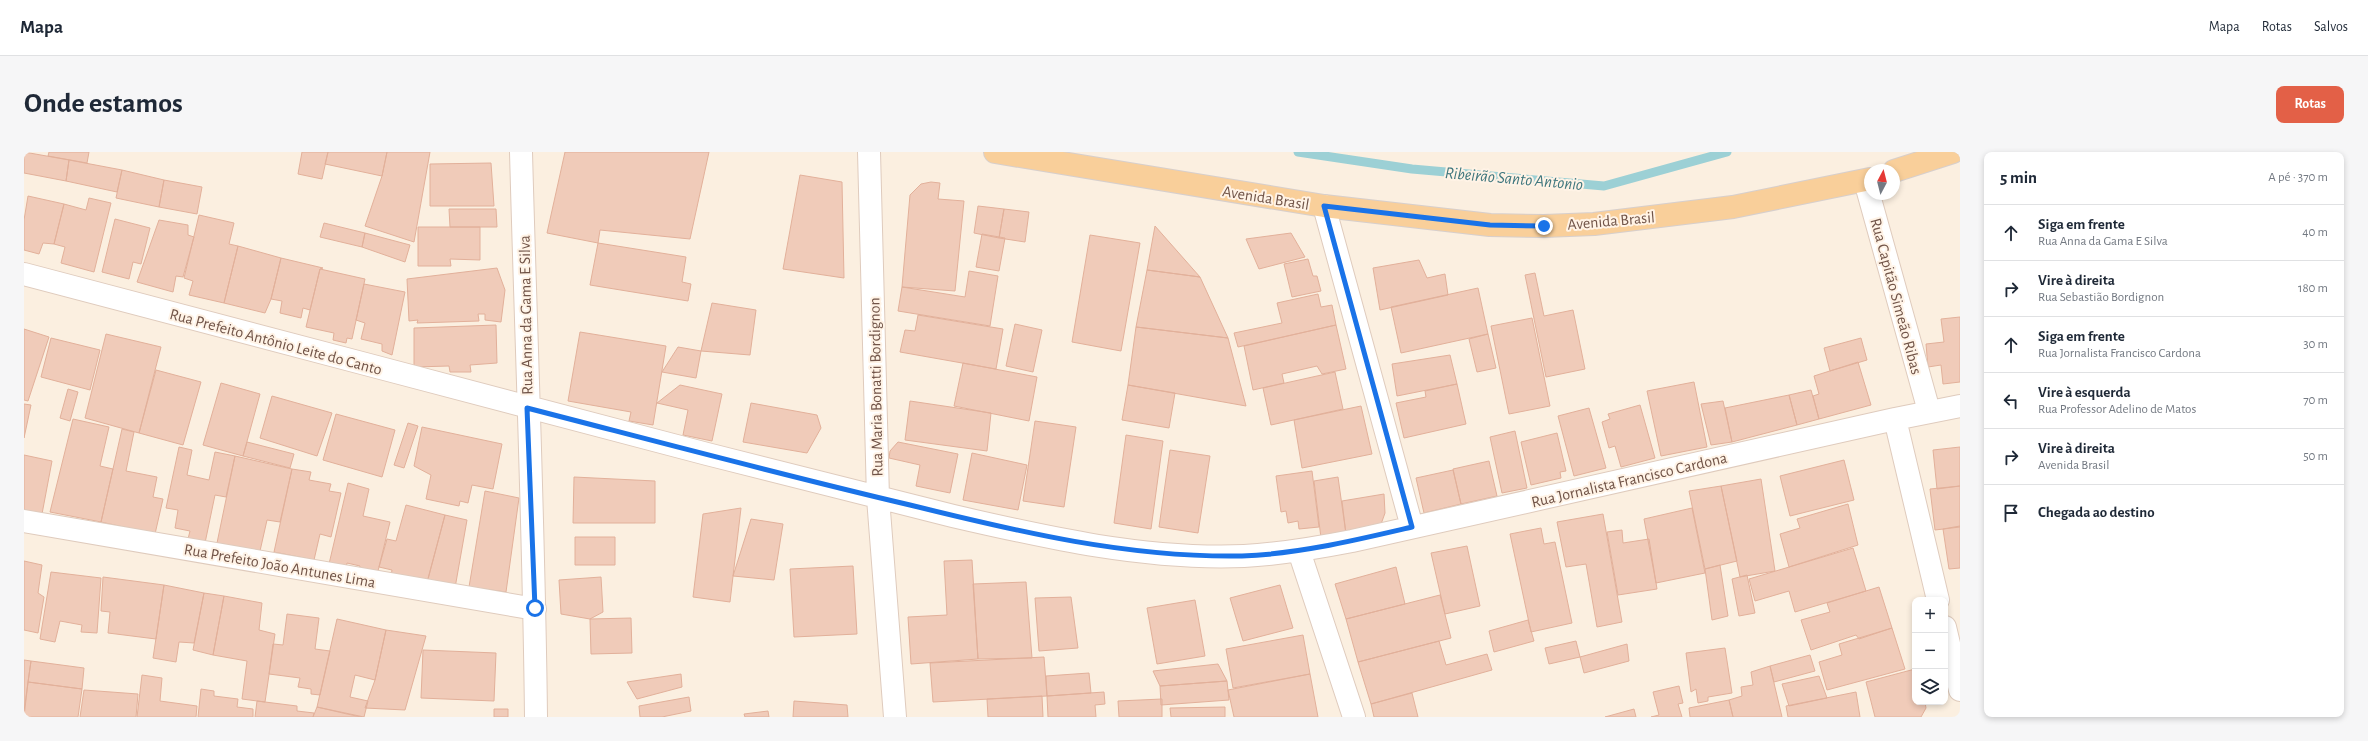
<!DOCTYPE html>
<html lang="pt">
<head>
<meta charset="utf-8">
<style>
	:root { --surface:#fff; --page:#f6f6f7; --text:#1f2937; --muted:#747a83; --line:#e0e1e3; --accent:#e36047 }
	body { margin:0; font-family:"Alegreya Sans",sans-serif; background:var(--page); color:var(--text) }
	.controls { position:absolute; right:12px; bottom:12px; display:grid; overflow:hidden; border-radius:8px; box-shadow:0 2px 6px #0003 }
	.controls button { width:36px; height:36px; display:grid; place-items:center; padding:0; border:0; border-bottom:1px solid var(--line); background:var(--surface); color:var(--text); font:20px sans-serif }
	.compass { position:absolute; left:1840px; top:12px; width:36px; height:36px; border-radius:50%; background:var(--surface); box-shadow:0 2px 6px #0003; rotate:7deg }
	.stop { position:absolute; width:12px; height:12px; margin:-9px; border:3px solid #1a73e8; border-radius:50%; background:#fff }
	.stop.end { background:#1a73e8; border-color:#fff; box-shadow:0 1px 4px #0008 }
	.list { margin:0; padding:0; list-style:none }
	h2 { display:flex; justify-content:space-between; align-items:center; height:52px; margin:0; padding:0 16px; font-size:17px }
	h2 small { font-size:13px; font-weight:400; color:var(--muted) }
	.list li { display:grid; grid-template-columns:26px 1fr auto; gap:12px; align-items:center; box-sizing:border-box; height:56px; padding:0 16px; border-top:1px solid var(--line) }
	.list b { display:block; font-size:15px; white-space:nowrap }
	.list p { margin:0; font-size:13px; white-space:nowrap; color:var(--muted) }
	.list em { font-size:13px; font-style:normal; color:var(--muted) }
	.icon { flex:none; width:22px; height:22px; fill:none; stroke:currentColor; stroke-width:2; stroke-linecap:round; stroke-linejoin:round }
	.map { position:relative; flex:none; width:1936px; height:565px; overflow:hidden; border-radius:8px }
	header { display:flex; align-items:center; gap:24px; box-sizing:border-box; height:56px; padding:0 20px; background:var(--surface); border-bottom:1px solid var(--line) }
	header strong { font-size:19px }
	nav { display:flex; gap:22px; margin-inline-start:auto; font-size:14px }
	.intro { display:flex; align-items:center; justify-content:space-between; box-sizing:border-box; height:96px; padding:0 24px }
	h1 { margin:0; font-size:28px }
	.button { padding:10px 18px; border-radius:8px; background:var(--accent); color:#fff; font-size:14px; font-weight:700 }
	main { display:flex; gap:24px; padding:0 24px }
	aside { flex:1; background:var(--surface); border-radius:8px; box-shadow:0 2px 6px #0003 }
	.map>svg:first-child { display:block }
</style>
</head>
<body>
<header>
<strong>Mapa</strong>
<nav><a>Mapa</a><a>Rotas</a><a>Salvos</a></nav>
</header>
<div class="intro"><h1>Onde estamos</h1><a class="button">Rotas</a></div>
<main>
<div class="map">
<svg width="1936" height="565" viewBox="0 0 1936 565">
	<rect width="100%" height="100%" fill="#fbefe0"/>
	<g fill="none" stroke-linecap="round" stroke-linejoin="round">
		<path stroke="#9cd0d5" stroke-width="9" d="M1274 0 1388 17 1580 34 1703 0"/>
	</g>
	<path fill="#f0cbb9" stroke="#e2b09a" d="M0 0 45 8 42 29 0 21Z
		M25 0H65L63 11 24 4Z
		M278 0H304L298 27 274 22Z
		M304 0H363L358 24 301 12Z
		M363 0H406L390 90 341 74 358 24Z
		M541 0H685L666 87 576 78 574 91 523 81Z
		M45 8 98 18 93 40 42 29Z
		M467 11 470 54H406V12Z
		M98 18 140 28 135 55 92 46Z
		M776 23 818 30 820 126 759 117Z
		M140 28 178 35 173 62 135 55Z
		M907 30 916 31 914 47 940 49 931 139 878 135 886 43 897 32Z
		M4 44 40 52 30 92 19 91 15 102 0 98V68Z
		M65 46 87 51 70 120 37 111 41 95 30 92 40 52 62 58Z
		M954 54 980 57 975 86 950 81Z
		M425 57H472L473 75H426Z
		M980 57 1005 60 1001 90 975 86Z
		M175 63 210 71 205 92 214 94 200 151 165 143 169 129 160 126Z
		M91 67 126 76 117 112 109 110 105 127 78 120Z
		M135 68 164 73V83L170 85 159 125 152 124 149 140 113 130Z
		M300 71 341 81 338 95 296 85Z
		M1131 74 1176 125 1123 118Z
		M394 75H456V108L426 107 427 114H394Z
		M341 81 386 93 381 110 338 95Z
		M1267 81 1281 105 1235 117 1222 87Z
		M958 82 981 86 975 119 952 115Z
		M1066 83 1116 91 1097 199 1048 190Z
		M574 91 662 105 658 130 667 132 664 149 566 133Z
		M214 94 257 106 247 147 241 161 200 151Z
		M257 106 299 116 296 117 286 158 279 156 277 166 256 161 258 149 247 147Z
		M1284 107 1289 124H1293L1297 139 1268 145 1260 112Z
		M1395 108 1403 126 1421 122 1424 143 1356 158 1349 116Z
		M473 116 481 138 477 170 461 168V162H454L455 169 393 171 394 168 385 169 383 127Z
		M296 117 341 127 328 187 323 186 322 191 309 188 310 181 282 175Z
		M1123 118 1176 125 1204 186 1112 175Z
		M945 119 974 124 966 174 874 159 878 135 941 145Z
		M1511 121 1520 164 1549 158 1561 217 1522 225 1501 123Z
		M340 132 381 140 368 203 358 199V192L337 187 341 171 332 168Z
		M1454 136 1464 182 1377 201 1367 155Z
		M1294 142 1297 155 1308 153 1312 173 1214 195 1210 181 1258 171 1253 151Z
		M688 151 732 158 726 203 677 199Z
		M894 163 979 177 972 217 876 200 881 178 891 179Z
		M1936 165V230L1919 232 1917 213 1904 215 1902 192 1920 190 1917 167Z
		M1508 166 1526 254 1485 262 1467 174Z
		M991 172 1018 178 1009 220 982 214Z
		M472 173 473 211 446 213 447 220H426L425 214 390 215V176Z
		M1312 173 1322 217 1298 222 1293 214 1258 222 1260 231 1229 238 1220 194Z
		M1112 175 1204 186 1222 254 1104 233Z
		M0 177 25 185 4 249 0 248Z
		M556 180 642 194 629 273 605 269 607 260 544 249Z
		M82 182 137 195 115 281 61 266Z
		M1464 182 1472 216 1453 220 1445 187Z
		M27 186 76 198 66 238 17 225Z
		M1837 186 1843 208 1806 219 1800 196Z
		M654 195 677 199 672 226 638 220Z
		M1426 203 1433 232 1373 244 1368 212Z
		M1834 210 1847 253 1795 267 1789 244 1795 242 1790 224Z
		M939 211 1013 225 1005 269 930 254Z
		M132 218 177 230 159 293 115 281Z
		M1311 220 1319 257 1247 273 1239 236Z
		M1670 230 1683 295 1637 304 1623 239Z
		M197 231 236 242 219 304 179 293Z
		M1433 232 1442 272 1380 286 1372 251 1402 245 1401 239Z
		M656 233 698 242 688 289 659 283 664 258 633 251Z
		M1104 233 1151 241 1145 276 1098 268Z
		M44 237 54 240 46 269 36 266Z
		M1787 238 1795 267 1773 273 1765 243Z
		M1765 243 1773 273 1708 290 1701 256Z
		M248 244 308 261 293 304 236 286Z
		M886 249 967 261 963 299 881 288Z
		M1699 249 1708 290 1687 293 1677 252Z
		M727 251 793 263 797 276 783 301 719 290Z
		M0 252 7 253 0 286Z
		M1616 253 1631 306 1597 315 1591 294 1585 296 1578 270 1586 267 1584 262Z
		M1337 254 1348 302 1278 316 1270 268Z
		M1565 256 1582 316 1550 324 1534 264Z
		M312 262 371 278 358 325 299 308Z
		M49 267 85 275 76 314 89 317 77 370 26 360Z
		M1011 269 1052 275 1040 355 999 349Z
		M384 271 394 274 380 316 370 313Z
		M398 275 478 292 469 337 448 333 444 351 436 349 435 354 402 347 407 323 390 314Z
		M98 277 110 280 102 319 133 325 129 345 139 347 131 382 77 370Z
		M1491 279 1503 336 1478 341 1466 285Z
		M1533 281 1542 319 1536 320 1537 326 1507 333 1497 290Z
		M1102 283 1139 289 1127 377 1090 371Z
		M223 290 270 302 266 316 219 304Z
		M874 290 934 302 926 341 892 334 896 313 865 306 866 299Z
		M155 295 168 298 163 323 185 328 191 300 211 304 202 345 191 343 181 391 164 387 166 379 151 376 154 358 142 356Z
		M1936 295V334L1913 337 1909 298Z
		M1146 298 1186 304 1174 381 1135 375Z
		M948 301 1003 313 994 358 939 348Z
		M0 303 28 309 18 362 0 358Z
		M211 304 268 317 256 370 243 368 236 399 193 391Z
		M1820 308 1830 348 1766 364 1756 324Z
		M1465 309 1473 344 1437 352 1429 317Z
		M268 317 287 320 285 328 307 332 305 339 317 341 307 385 296 382 290 408 250 400Z
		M1429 318 1437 352 1400 361 1392 326Z
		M1288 319 1295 375 1275 377 1274 369 1264 371 1262 359 1257 360 1252 324Z
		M550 325 631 329V371H549Z
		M1314 325 1322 382 1297 386 1290 329Z
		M1737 327 1751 419 1716 425 1697 334Z
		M324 331 345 337 339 364 366 370 353 423 335 419 336 414 323 411 322 416 305 412Z
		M1697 334 1713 409 1681 417 1665 339Z
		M1936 334V375L1911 378 1906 337Z
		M461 339 495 346 482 440 445 435Z
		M1360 342 1361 361 1356 375 1322 382 1318 349Z
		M1824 352 1834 393 1765 415 1756 382 1776 376 1773 367Z
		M382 353 421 363 402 434 367 424 368 418 355 415 363 387 372 389Z
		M717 356 706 450 669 445 679 362Z
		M1668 356 1681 421 1632 431 1620 367Z
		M1579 362 1598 470 1573 475 1562 412 1542 415 1533 370Z
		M421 363 443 368 431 436 403 431Z
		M727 367 759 372 750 428 709 424Z
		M1936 374V416L1925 417 1919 377Z
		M1517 376 1520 392 1531 390 1548 471 1507 480 1486 382Z
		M1598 378 1599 391 1625 387 1633 437 1594 443 1583 380Z
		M551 385H591V413H551Z
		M1443 394 1456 454 1421 462 1407 401Z
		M1829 396 1842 439 1771 460 1765 439 1731 449 1725 427Z
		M948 408 954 507 887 512 884 465 923 463 920 409Z
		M0 409 18 413 14 441 20 445 14 481 0 478Z
		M1696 413 1704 464 1688 468 1681 417Z
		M829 414 833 482 770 485 766 417Z
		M1372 415 1381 452 1322 467 1311 432Z
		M27 420 77 426 73 481 57 480 58 473 36 469 31 490 16 487Z
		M1723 423 1731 461 1715 464 1708 427Z
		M79 425 140 433 132 487 84 481 86 460 77 459Z
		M577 425 579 460 566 467 537 462 535 428Z
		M1002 430 1008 506 954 507 949 432Z
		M140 433 180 441 170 491 155 490 152 510 129 506Z
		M1256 433 1269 476 1219 489 1206 446Z
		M1855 435 1868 476 1835 487 1832 483 1787 498 1777 468 1806 460 1803 451Z
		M180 441 200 444 189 503 169 498Z
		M1416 443 1427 486 1334 510 1322 467Z
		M200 444 238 451 235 478 251 482 241 550 218 547 223 509 189 503Z
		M1047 445 1054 496 1015 499 1011 446Z
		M1171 448 1181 504 1133 512 1123 456Z
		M263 462 295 466 291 497 306 499 296 543 287 542V537L274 535 276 526 245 522 249 492 259 493Z
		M607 466 608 501 567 502 566 467Z
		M313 467 362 478 351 528 331 523 326 545 344 549 340 565 293 555Z
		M1504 468 1510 489 1470 500 1465 479Z
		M1868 476 1881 517 1803 538 1795 510 1818 503 1815 492Z
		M362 478 402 484 381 558 341 556 351 528Z
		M1279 483 1286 522 1209 536 1202 497Z
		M1415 489 1422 513 1463 502 1468 518 1347 552 1334 510Z
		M1552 489 1556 505 1525 512 1521 496Z
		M1603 492 1605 509 1560 521 1556 505Z
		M1701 496 1708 541 1684 545V549L1674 551 1672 537 1667 540 1662 501Z
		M399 498 472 501 470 549 397 546Z
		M1786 503 1791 519 1750 530 1746 514Z
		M1020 505 1023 544 909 550 906 511Z
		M0 508 7 509 0 559Z
		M7 509 60 516 58 537 4 530Z
		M1194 512 1203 529 1136 534 1129 519Z
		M1746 514 1758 565H1709L1705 548 1718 544 1717 535 1729 533 1727 520Z
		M1891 517V550H1901L1902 556 1897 565H1851L1842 530Z
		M1065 521 1067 541 1023 544 1022 524Z
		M657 522 658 535 613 547 603 530Z
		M1286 522 1294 565H1210L1204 538Z
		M118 523 138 526 136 549 173 554 172 565H113Z
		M1795 524 1803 546 1765 554 1758 532Z
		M1203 529 1205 548 1137 553 1136 534Z
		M4 530 58 537 54 565H0Z
		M1655 534 1659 551 1654 552 1658 565H1627L1635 563 1629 540Z
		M177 537 190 539V544L214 547 213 555 229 557V565H174Z
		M60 538 114 542 112 565H56Z
		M1080 540 1081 552 1071 553 1072 565H1024L1023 544Z
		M1832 540 1836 565H1764L1762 554Z
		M1388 541 1394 565H1350L1347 552Z
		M1018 544 1019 565H964L963 547Z
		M665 545 667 559 638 565H616L615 554Z
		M1138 547V565H1095L1094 549Z
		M1705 548 1709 565H1666L1665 556Z
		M233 549 273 554V559L290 561 289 565H231Z
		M770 549 823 553 824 565H769Z
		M293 555 323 562 337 565H289Z
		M1201 555V565H1147L1146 556Z
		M470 557H484V565H470Z
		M1610 557 1612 565H1581Z
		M744 559 745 565H721L720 562Z"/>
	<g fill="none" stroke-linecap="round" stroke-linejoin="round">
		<g stroke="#dfcbbd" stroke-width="24">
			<path id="minor" d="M497 0C502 188 510 377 512 565
				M845 0 854 346 871 565
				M1841 29 1905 259
				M1300 54 1388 375
				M0 122C228 181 455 243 683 302 765 323 847 344 929 364 1024 386 1122 408 1220 404 1257 402 1292 396 1328 389L1871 267 1936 254
				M1871 267 1914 448
				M0 369 511 457
				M1275 399 1330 565
				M1921 475 1936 538"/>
		</g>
		<g stroke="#d7cfcc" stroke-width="24">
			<path id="major" d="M971 0 1300 54 1466 73 1520 74 1570 72 1709 55 1846 27
				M1870 19 1929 0"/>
		</g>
		<use href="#minor" stroke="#fff" stroke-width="22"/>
		<use href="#major" stroke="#f9cf9a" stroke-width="22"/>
	</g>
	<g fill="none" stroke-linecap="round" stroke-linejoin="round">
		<path stroke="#1a73e8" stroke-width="5" d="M511 456 503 256C631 289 758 323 886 353 995 380 1105 406 1218 404 1275 402 1332 388 1388 375L1300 54 1466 73 1520 74"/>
	</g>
	<g text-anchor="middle" stroke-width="4" stroke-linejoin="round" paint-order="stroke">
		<g font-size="16" fill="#715448" stroke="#fff3e6">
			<text transform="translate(1242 45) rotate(9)" y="6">Avenida Brasil</text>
			<text transform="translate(1587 68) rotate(-5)" y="6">Avenida Brasil</text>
			<text transform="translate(1873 144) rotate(75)" y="6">Rua Capitão Simeão Ribas</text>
			<text transform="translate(501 163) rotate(-91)" y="6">Rua Anna da Gama E Silva</text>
			<text transform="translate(252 189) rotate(15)" y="6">Rua Prefeito Antônio Leite do Canto</text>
			<text transform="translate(851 235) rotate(-91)" y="6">Rua Maria Bonatti Bordignon</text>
			<text transform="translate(1605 327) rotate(-13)" y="6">Rua Jornalista Francisco Cardona</text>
			<text transform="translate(256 413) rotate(10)" y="6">Rua Prefeito João Antunes Lima</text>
		</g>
		<g font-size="17" font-style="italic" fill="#40777e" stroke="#fff3e6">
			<text transform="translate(1490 26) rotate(5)" y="6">Ribeirão Santo Antonio</text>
		</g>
	</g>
</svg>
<div class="controls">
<button>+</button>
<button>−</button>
<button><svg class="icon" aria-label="layers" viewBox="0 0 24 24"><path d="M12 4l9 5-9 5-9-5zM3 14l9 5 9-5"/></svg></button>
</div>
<svg class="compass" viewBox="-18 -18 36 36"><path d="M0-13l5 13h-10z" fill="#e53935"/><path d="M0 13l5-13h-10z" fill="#747a83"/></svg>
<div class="stop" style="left:511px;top:456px"></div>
<div class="stop end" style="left:1520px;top:74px"></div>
</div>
<aside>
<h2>5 min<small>A pé · 370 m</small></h2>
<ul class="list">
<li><svg class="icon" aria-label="ahead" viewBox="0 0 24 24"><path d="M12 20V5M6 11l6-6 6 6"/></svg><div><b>Siga em frente</b><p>Rua Anna da Gama E Silva</p></div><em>40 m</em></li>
<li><svg class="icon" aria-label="right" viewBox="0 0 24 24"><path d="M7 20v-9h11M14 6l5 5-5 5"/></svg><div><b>Vire à direita</b><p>Rua Sebastião Bordignon</p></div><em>180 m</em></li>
<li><svg class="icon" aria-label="ahead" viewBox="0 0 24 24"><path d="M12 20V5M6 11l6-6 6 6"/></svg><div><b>Siga em frente</b><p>Rua Jornalista Francisco Cardona</p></div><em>30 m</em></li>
<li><svg class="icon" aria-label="left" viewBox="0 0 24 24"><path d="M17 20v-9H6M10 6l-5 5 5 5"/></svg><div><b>Vire à esquerda</b><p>Rua Professor Adelino de Matos</p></div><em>70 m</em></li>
<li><svg class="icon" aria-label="right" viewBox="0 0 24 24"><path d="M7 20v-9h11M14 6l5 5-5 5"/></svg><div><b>Vire à direita</b><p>Avenida Brasil</p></div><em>50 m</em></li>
<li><svg class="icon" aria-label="arrive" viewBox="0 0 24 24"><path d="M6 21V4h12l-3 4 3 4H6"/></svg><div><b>Chegada ao destino</b></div></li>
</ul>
</aside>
</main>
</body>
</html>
